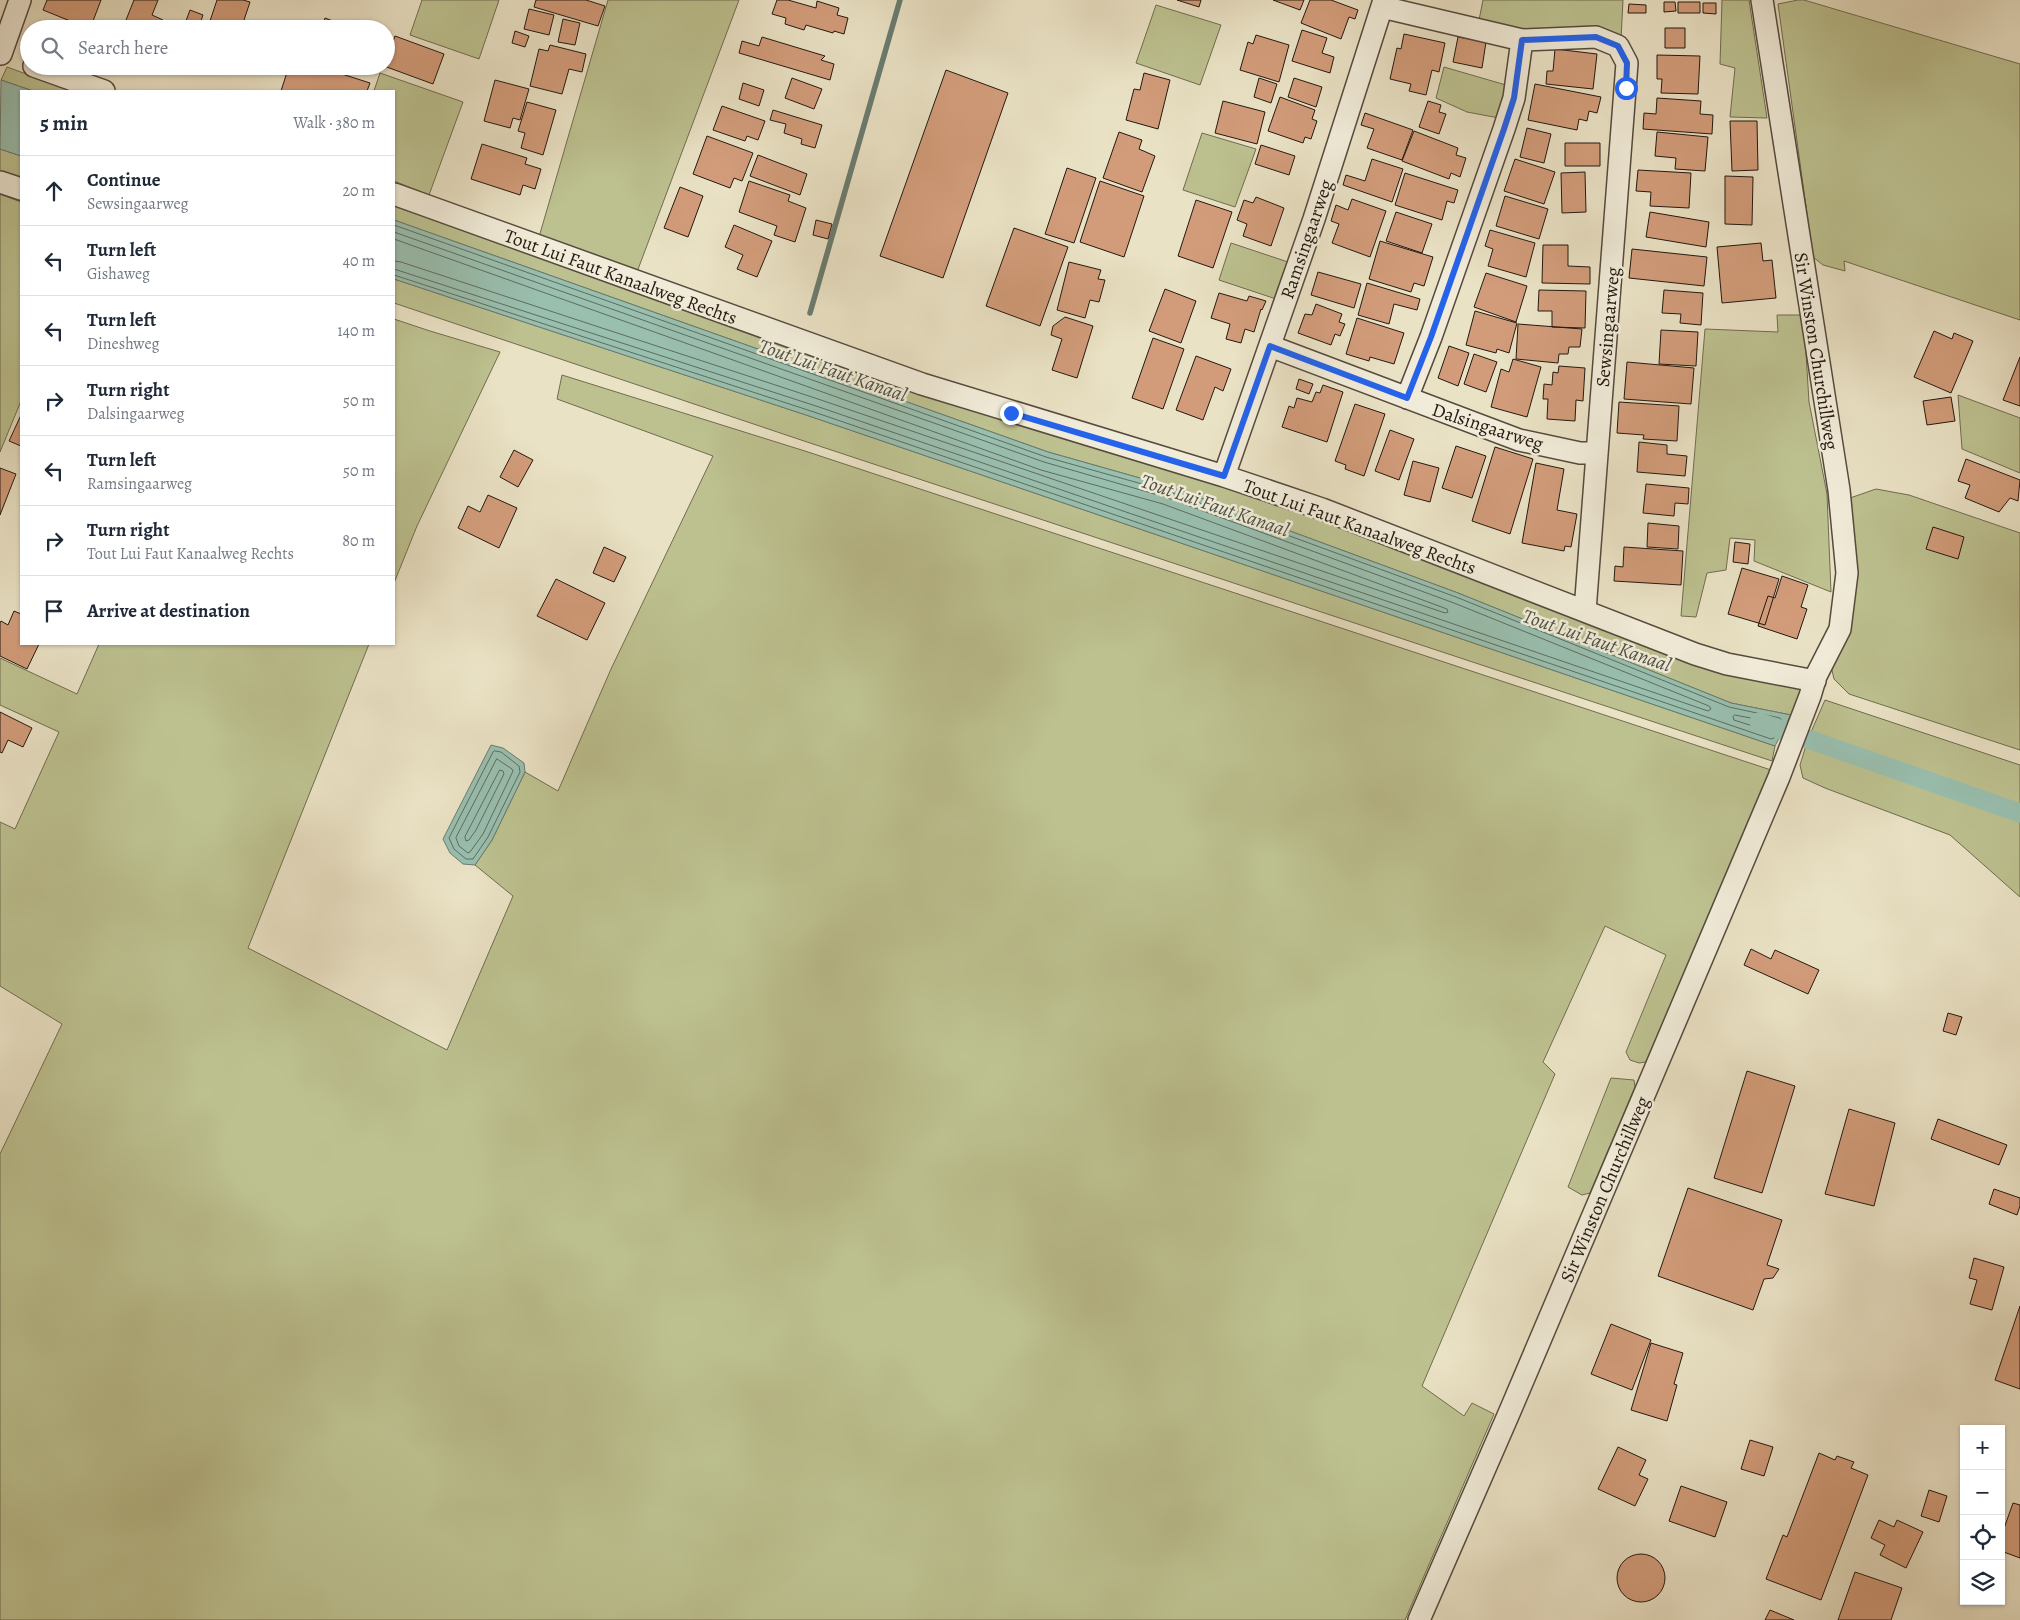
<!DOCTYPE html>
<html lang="en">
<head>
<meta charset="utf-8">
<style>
	:root { --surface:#fff; --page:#f2f2f3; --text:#1f2937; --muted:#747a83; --line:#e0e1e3 }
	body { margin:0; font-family:Alegreya,serif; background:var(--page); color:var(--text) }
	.controls { position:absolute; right:15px; bottom:15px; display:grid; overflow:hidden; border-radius:0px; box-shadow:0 1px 4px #0004 }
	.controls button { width:45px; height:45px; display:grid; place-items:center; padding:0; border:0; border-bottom:1px solid var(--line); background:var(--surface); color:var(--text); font:25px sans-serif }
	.stop { position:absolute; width:15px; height:15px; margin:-11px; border:4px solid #2563eb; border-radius:50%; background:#fff }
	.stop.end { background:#2563eb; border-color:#fff; box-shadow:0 1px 5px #0008 }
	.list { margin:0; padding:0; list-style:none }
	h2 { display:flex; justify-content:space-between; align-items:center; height:65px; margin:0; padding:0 20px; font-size:21px }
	h2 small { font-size:16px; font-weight:400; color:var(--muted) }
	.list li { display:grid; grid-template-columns:32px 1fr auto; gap:15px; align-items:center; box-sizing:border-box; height:70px; padding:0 20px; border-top:1px solid var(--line) }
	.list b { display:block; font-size:19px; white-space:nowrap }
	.list p { margin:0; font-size:16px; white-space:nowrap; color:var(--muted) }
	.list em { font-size:16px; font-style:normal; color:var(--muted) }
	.icon { flex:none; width:28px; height:28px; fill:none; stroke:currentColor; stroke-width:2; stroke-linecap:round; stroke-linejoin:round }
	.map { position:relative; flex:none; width:2020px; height:1620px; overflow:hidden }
	.search { position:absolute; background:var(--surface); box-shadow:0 1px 4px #0004; left:20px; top:20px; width:375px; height:55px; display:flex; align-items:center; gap:12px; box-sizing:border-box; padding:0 18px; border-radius:28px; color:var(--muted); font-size:19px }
	.panel { position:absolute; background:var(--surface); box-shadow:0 1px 4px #0004; left:20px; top:90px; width:375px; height:555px; border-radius:0px }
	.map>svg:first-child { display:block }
</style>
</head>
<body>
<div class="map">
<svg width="2020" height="1620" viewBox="0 0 2020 1620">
	<rect width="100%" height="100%" fill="#eae2c5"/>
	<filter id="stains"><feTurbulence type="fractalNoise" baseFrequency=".004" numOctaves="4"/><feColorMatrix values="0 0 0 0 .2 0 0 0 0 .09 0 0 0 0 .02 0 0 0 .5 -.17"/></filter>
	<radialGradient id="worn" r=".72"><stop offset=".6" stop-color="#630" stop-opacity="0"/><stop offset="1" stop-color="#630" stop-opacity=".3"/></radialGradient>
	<path fill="#bdc190" stroke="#706c50" d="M422 0H499L479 59 410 35Z
		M608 0H739L637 272 539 237Z
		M1483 0H1623L1621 39 1523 33 1479 20Z
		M1722 0H1749L1767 118 1730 117 1735 68 1720 64Z
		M1798 0H1804L2020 64V320L1844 261 1845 271 1823 265 1813 257 1778 4Z
		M1156 5 1221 25 1200 85 1136 63Z
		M7 67 73 91H33L1 80Z
		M1444 67 1506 85 1499 118 1467 112 1436 98Z
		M380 73 463 102 429 195 394 181V91H374Z
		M1202 133 1256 149 1235 207 1183 190Z
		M0 149 21 156V181L0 173Z
		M0 194 21 202V401L0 452Z
		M394 206 830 362 1301 511 1715 672 1803 689 1791 715 1731 703 1458 593 1168 486 1048 452 394 220Z
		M1231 243 1288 262 1276 299 1219 280Z
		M394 279 812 417 1775 746 1772 761 804 441 394 303Z
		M1777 315H1801L1805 337 1809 402 1827 494 1831 592 1754 561 1755 540 1730 538 1726 570 1707 573 1696 617 1681 616 1705 329 1778 332Z
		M394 319 430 331 500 352 417 526 394 583Z
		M562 375 808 452 1771 770 1646 1062 1639 1063 1630 1060 1626 1052 1666 955 1605 926 1543 1062 1555 1074 1422 1386 1464 1416 1472 1403 1494 1414 1405 1620H0V1154L62 1024 0 986V822L15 829 59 732 0 705V658L77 694 99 644H369L248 948 447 1050 513 896 475 865 492 840 525 772 558 791 611 669 713 456 557 399Z
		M1958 395 2020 418V473L1962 449Z
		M1876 489 1909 495 2020 533V750L1849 694 1834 679 1831 666C1865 609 1855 560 1850 498Z
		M1825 700 2020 765V897L1950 835 1825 788 1803 778 1800 765 1808 739Z
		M1611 1078 1634 1080 1635 1087 1590 1193 1582 1195 1568 1187Z"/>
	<path fill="#99bfaf" stroke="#6a7c70" d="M1 80 33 91H21V156L0 149Z
		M394 220 1048 452 1168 486 1458 593 1731 703 1791 715 1775 746 812 417 394 279Z
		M491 745 503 748 524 763 525 772 492 840 475 865 463 864 450 853 443 839Z"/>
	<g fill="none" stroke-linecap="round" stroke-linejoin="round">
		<path stroke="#5e6c60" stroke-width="1" d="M394 225 1046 457 1167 491 1456 597 1729 707 1780 718 1782 721 1774 738 1771 739 814 412 394 275
			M394 232 1044 462 1165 497 1454 603 1709 706 1711 709 1708 711 816 406 394 269
			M394 239 1041 470 1163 504 1447 609 1448 612 1445 613 818 399 401 262 394 261
			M1735 715 1771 722 1773 726 1768 731 1734 720 1733 717Z
			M495 751 501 752 519 766 520 772 488 837 473 859H466L454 849 449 838 493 752Z
			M497 759 512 769 513 771 483 834 470 852 468 853 459 846 456 838Z
			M500 770 503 771 504 774 476 830 469 840 466 841 465 837Z"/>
		<path stroke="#6a7c70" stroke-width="5.5" d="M810 313 900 0"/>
		<path stroke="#99bfaf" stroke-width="19" d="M1759 722 2020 813"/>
	</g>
	<path fill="#d29c7a" stroke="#241811" d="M47 0H101L90 29 43 10Z
		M134 0H158L152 15 163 20 160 29H133L124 25Z
		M217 0H243L250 2 241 29H223L209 24Z
		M536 0H586L605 6 598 26 534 7Z
		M777 0H788L816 8 817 1 839 8 837 15 848 18 844 34 834 31 833 33 806 25 804 30 785 24 786 18 772 14Z
		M1177 0H1201L1199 7Z
		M1273 0H1304L1300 10Z
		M1310 0H1331L1358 10 1355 19 1349 17 1341 39 1301 23Z
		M1664 2H1675L1676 11 1664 12Z
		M1678 2H1700V13H1678Z
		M1703 3H1716V14L1703 13Z
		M1629 4 1646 5V13H1628Z
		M529 9 554 15 549 35 524 29Z
		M190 10 203 15 198 29H183Z
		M325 18 354 29H322Z
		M563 19 580 23 575 45 558 42Z
		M1665 28H1685V48H1665Z
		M1302 30 1327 38 1322 53 1334 57 1330 73 1292 61Z
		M515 31 529 36 525 47 512 43Z
		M1404 34 1445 43 1439 72 1432 70 1426 95 1409 91 1411 84 1390 79 1397 48 1401 49Z
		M1256 35 1289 45 1279 82 1240 70 1248 42 1253 44Z
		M395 36 444 54 433 84 384 66H386V60Z
		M762 37 825 56 821 60 834 64 830 80 739 53 742 41 759 46Z
		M1458 37 1486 42 1482 68 1453 62Z
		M550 45 586 54 582 72 569 69 562 94 530 86 539 49 548 51Z
		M1555 49 1597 54 1593 89 1546 84 1547 71H1553Z
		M1657 55 1700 56 1698 94 1661 93 1662 79H1657Z
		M289 66H317L370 83 367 91H281Z
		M946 70 1008 93 943 278 880 256Z
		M1144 73 1170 80 1158 129 1126 120 1134 89 1140 90Z
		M792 78 822 89 814 109 785 98Z
		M1259 78 1277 84 1271 103 1254 97Z
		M1294 78 1322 87 1316 107 1288 97Z
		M495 80 529 89 520 120 513 118 510 128 484 121Z
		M743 83 764 90 759 106 739 99Z
		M1535 84 1601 97 1597 113 1589 111 1587 121 1579 119 1577 130 1528 120Z
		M1280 97 1315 110 1312 119 1317 121 1311 139 1305 137 1303 143 1268 131Z
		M1657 98 1701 101 1700 114 1713 115 1712 134 1643 129 1644 113 1656 114Z
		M1223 101 1265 112 1257 144 1215 133Z
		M1428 101 1441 105 1439 112 1446 114 1439 134 1419 127Z
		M527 102 556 110 543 155 521 148 525 133 518 131Z
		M722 106 765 121 758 140 747 136 745 141 713 130Z
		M773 110 822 125 815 148 801 144 802 139 784 133 786 124 770 120Z
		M1365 113 1413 130 1402 160 1367 148 1374 129 1361 125Z
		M1730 121H1757L1758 170 1732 171Z
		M1527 128 1551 134 1544 163 1520 157Z
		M1414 131 1458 148 1456 155 1466 158 1460 177 1451 173 1449 179 1402 161Z
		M1119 132 1142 140 1139 149 1155 156 1142 192 1103 178Z
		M1657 132 1708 137 1705 171 1675 169 1676 158 1655 156Z
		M707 136 753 153 742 181 734 178 730 188 693 174Z
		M1565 143H1600V166H1565Z
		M482 144 527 158 525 164 541 169 535 189 523 185 520 195 471 179Z
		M1261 145 1295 156 1289 175 1255 164Z
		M758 155 807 174 800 195 750 176Z
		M1372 159 1403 169 1392 202 1343 185 1346 175 1365 181Z
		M1515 159 1555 172 1544 204 1504 191Z
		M1067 168 1096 178 1074 243 1045 234Z
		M1638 170 1691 173 1689 208 1650 206 1651 192 1636 191Z
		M1585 172 1586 212 1562 213 1561 173Z
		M1405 173 1458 190 1454 203 1447 201 1442 220 1395 205Z
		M1725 176 1753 177 1752 225 1725 224Z
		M749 181 790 195 788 201 806 208 795 242 774 235 777 226 739 212Z
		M1100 181 1144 196 1124 257 1080 242Z
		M680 187 703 196 688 237 664 228Z
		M1505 196 1548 209 1539 239 1496 226Z
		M1256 197 1284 208 1271 246 1243 236 1247 224 1237 220 1244 200 1253 203Z
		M1352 199 1386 211 1370 257 1332 243 1339 224 1331 221 1336 205 1348 210Z
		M1196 200 1232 212 1213 268 1178 256Z
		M1396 212 1432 224 1422 253 1386 241Z
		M1650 212 1709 222 1706 247 1646 237Z
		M816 220 832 224 828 239 813 235Z
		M734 225 772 241 757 277 737 269 743 255 725 247Z
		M1014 228 1068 247 1040 326 986 306Z
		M1490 230 1535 243 1526 277 1488 266 1493 249 1485 246Z
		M1380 241 1433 257 1424 286 1414 283 1411 292 1369 279Z
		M1761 243 1763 261 1772 260 1776 298 1722 303 1717 247Z
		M1543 245H1568V266L1590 267V284L1542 283Z
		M1632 249 1707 257 1704 286 1629 278Z
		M1069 262 1101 270 1098 279 1105 280 1099 302 1090 300 1085 318 1057 310Z
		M1318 272 1361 284 1354 308 1311 295Z
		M1486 273 1527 286 1516 322 1474 307Z
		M1367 283 1420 299 1417 310 1394 304 1389 324 1358 315Z
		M1165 289 1196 301 1181 343 1149 331Z
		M1539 290 1586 291 1585 328 1552 327V311H1538Z
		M1664 290 1703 293 1701 325 1680 323 1681 314 1662 313Z
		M1219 293 1247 301 1249 296 1266 301 1262 310 1261 309 1254 332 1245 329 1241 343 1226 339 1230 324 1211 318Z
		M1316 304 1342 314 1339 322 1345 324 1340 336 1335 334 1331 345 1298 333 1305 314 1312 315Z
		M1475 311 1517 323 1509 353 1497 349 1496 353 1466 345Z
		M1065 317 1093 326 1077 378 1052 370 1062 339 1051 335 1053 326Z
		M1357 318 1404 333 1394 364 1370 357 1369 361 1346 354Z
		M1518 324 1582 329 1580 347H1569L1568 354H1559L1558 363 1516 359Z
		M1661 330 1698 332 1696 366 1659 364Z
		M1934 331 1952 339 1954 333 1973 341 1951 393 1914 377Z
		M1153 338 1184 349 1163 409 1132 398Z
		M1449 346 1469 353 1458 386 1438 378Z
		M1474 354 1497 362 1486 392 1464 384Z
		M1196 356 1231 369 1223 391 1215 387 1203 420 1176 410Z
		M2020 357V406L2003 400Z
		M1513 359 1541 367 1527 417 1491 407 1501 369 1509 372Z
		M1627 362 1694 368 1691 404 1624 399Z
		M1559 366 1585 368 1583 401 1576 400 1575 421 1547 419 1548 399H1543L1544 384 1552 385 1553 372 1558 373Z
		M1299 379 1313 384 1309 394 1296 389Z
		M1323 385 1343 392 1327 442 1282 427 1289 406 1294 408 1297 398 1312 402 1316 392 1320 393Z
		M1951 397 1955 421 1927 425 1923 401Z
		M1619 402 1679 406 1677 441 1643 439 1644 435 1617 433Z
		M1355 404 1385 414 1364 476 1345 469 1346 465 1335 461Z
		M21 415V446L9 441Z
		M1390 430 1414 439 1399 480 1375 471Z
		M1639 442 1667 445V454L1687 456 1685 476 1637 472Z
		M1456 446 1486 456 1472 498 1442 488Z
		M1495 447 1533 459 1510 534 1472 521Z
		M514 450 533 460 518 487 500 477Z
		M1966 459 2020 480 2018 501 2010 498 1999 512 1965 498 1970 485 1958 481Z
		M1413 461 1439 468 1430 502 1404 495Z
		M1536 463 1564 469 1557 510 1577 514 1571 547 1565 546 1564 551 1522 543Z
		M0 468 16 474 0 515Z
		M1646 484 1689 488 1688 504 1675 503 1674 516 1643 513Z
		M488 495 517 508 499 548 458 528 468 506 480 512Z
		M1648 523 1679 526 1678 549 1647 547Z
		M1933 527 1964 537 1958 559 1926 549Z
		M1735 542 1750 544 1748 564 1733 562Z
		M604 547 626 557 614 582 593 573Z
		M1624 547 1683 551 1681 585 1614 581 1615 566 1623 567Z
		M1742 568 1779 579 1765 625 1728 614Z
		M1782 576 1808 585 1801 607 1807 609 1797 639 1758 626 1768 596 1775 598Z
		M556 579 605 603 587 640 537 616Z
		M14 611 21 614V644H39L27 669 0 656V623L1 621 8 625Z
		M0 712 32 728 23 747 8 740 2 753 0 752Z
		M1751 949 1771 959 1775 950 1819 970 1808 994 1744 965Z
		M1948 1013 1962 1017 1956 1035 1943 1031Z
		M1747 1071 1795 1086 1762 1193 1714 1178Z
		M1849 1109 1895 1123 1874 1206 1825 1194Z
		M1938 1119 2007 1145 1999 1165 1931 1139Z
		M1688 1188 1782 1220 1767 1265 1779 1269 1773 1278 1764 1279 1753 1310 1658 1276Z
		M1994 1189 2020 1198V1206L2017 1215 1989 1204Z
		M1974 1258 2004 1267 1992 1310 1970 1304 1977 1280 1969 1278Z
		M2020 1306V1389L1995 1380Z
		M1611 1324 1651 1340 1632 1390 1591 1374Z
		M1651 1343 1683 1353 1674 1384 1677 1385 1667 1421 1631 1410Z
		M1750 1440 1773 1447 1764 1476 1741 1469Z
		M1618 1447 1646 1460 1639 1475 1648 1479 1635 1506 1598 1489Z
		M1819 1453 1835 1460 1837 1456 1854 1462 1851 1468 1868 1475 1821 1600 1766 1579 1783 1535 1787 1537Z
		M1681 1486 1727 1502 1715 1537 1669 1521Z
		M1929 1490 1947 1496 1939 1522 1921 1516Z
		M2013 1503 2020 1505V1558L2001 1551V1537Z
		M1879 1520 1894 1527 1897 1520 1923 1532 1906 1568 1880 1555 1885 1545 1871 1538Z
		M1617 1578a24 24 0 1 1 48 0a24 24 0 1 1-48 0Z
		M1855 1572 1902 1588 1891 1620H1838Z
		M1770 1610 1794 1620H1765Z"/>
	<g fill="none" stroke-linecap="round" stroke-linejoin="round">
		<g stroke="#564a3e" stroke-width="24">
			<path id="minor" d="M1382 7 1522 40 1596 37 1618 46 1627 63 1585 611
				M1 54 20 0
				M34 66 104 91
				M0 182 21 189
				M394 194 922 384 1224 476 1322 509 1695 654 1727 664 1815 681
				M1270 346 1519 440 1580 453H1597
				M1407 398 1431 337 1504 129 1514 98 1522 40
				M1224 476 1314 219 1384 0
				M1419 1620 1510 1411 1779 777 1810 696 1816 676 1840 629 1847 573 1839 490 1762 0"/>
		</g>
		<use href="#minor" stroke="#f1ecd9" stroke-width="21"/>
	</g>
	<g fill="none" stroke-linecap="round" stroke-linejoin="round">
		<path stroke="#2563eb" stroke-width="6" d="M1011 413 1224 476 1270 346 1407 398 1431 337 1504 129 1514 98 1522 40 1596 37 1618 46 1627 63 1626 88"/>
	</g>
	<g text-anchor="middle" stroke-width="5" stroke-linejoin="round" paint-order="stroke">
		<g font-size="19" fill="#241811" stroke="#f1ecd9">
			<text transform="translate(1306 239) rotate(-71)" y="7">Ramsingaarweg</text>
			<text transform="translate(621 276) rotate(20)" y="7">Tout Lui Faut Kanaalweg Rechts</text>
			<text transform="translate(1607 327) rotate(-85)" y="7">Sewsingaarweg</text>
			<text transform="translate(1817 351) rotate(81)" y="7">Sir Winston Churchillweg</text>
			<text transform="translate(1488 426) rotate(18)" y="7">Dalsingaarweg</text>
			<text transform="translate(1360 526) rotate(20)" y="7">Tout Lui Faut Kanaalweg Rechts</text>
			<text transform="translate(1604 1189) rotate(-67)" y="7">Sir Winston Churchillweg</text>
		</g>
		<g font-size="20" font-style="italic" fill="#4d5248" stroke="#f1ecd9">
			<text transform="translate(833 370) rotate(19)" y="7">Tout Lui Faut Kanaal</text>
			<text transform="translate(1215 505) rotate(19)" y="7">Tout Lui Faut Kanaal</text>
			<text transform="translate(1597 640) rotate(19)" y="7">Tout Lui Faut Kanaal</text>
		</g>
	</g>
	<rect width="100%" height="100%" filter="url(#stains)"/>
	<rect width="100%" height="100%" fill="url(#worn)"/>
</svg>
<div class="controls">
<button>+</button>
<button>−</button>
<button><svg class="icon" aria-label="locate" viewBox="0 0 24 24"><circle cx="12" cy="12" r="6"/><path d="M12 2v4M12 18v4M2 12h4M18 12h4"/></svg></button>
<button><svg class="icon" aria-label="layers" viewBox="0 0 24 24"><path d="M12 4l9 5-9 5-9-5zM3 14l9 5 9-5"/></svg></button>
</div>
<div class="stop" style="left:1626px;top:88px"></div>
<div class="stop end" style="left:1011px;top:413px"></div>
<div class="search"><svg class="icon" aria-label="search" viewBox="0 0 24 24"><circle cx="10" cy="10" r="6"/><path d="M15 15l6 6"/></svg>Search here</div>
<section class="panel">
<h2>5 min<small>Walk · 380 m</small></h2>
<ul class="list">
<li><svg class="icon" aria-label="ahead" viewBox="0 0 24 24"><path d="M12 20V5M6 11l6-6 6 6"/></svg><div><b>Continue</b><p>Sewsingaarweg</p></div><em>20 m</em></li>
<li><svg class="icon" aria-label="left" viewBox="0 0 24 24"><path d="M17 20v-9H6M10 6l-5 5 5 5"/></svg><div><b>Turn left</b><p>Gishaweg</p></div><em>40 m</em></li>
<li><svg class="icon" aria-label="left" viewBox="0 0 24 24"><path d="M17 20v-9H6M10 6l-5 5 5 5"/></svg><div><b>Turn left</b><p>Dineshweg</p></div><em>140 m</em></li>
<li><svg class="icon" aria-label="right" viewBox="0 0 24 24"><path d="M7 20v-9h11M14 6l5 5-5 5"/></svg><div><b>Turn right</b><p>Dalsingaarweg</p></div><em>50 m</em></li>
<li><svg class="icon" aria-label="left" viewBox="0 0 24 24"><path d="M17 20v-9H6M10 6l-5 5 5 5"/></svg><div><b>Turn left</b><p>Ramsingaarweg</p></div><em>50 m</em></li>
<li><svg class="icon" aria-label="right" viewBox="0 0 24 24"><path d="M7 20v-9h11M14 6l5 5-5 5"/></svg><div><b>Turn right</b><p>Tout Lui Faut Kanaalweg Rechts</p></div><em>80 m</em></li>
<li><svg class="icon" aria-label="arrive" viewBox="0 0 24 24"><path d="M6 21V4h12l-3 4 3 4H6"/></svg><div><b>Arrive at destination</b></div></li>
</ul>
</section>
</div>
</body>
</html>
